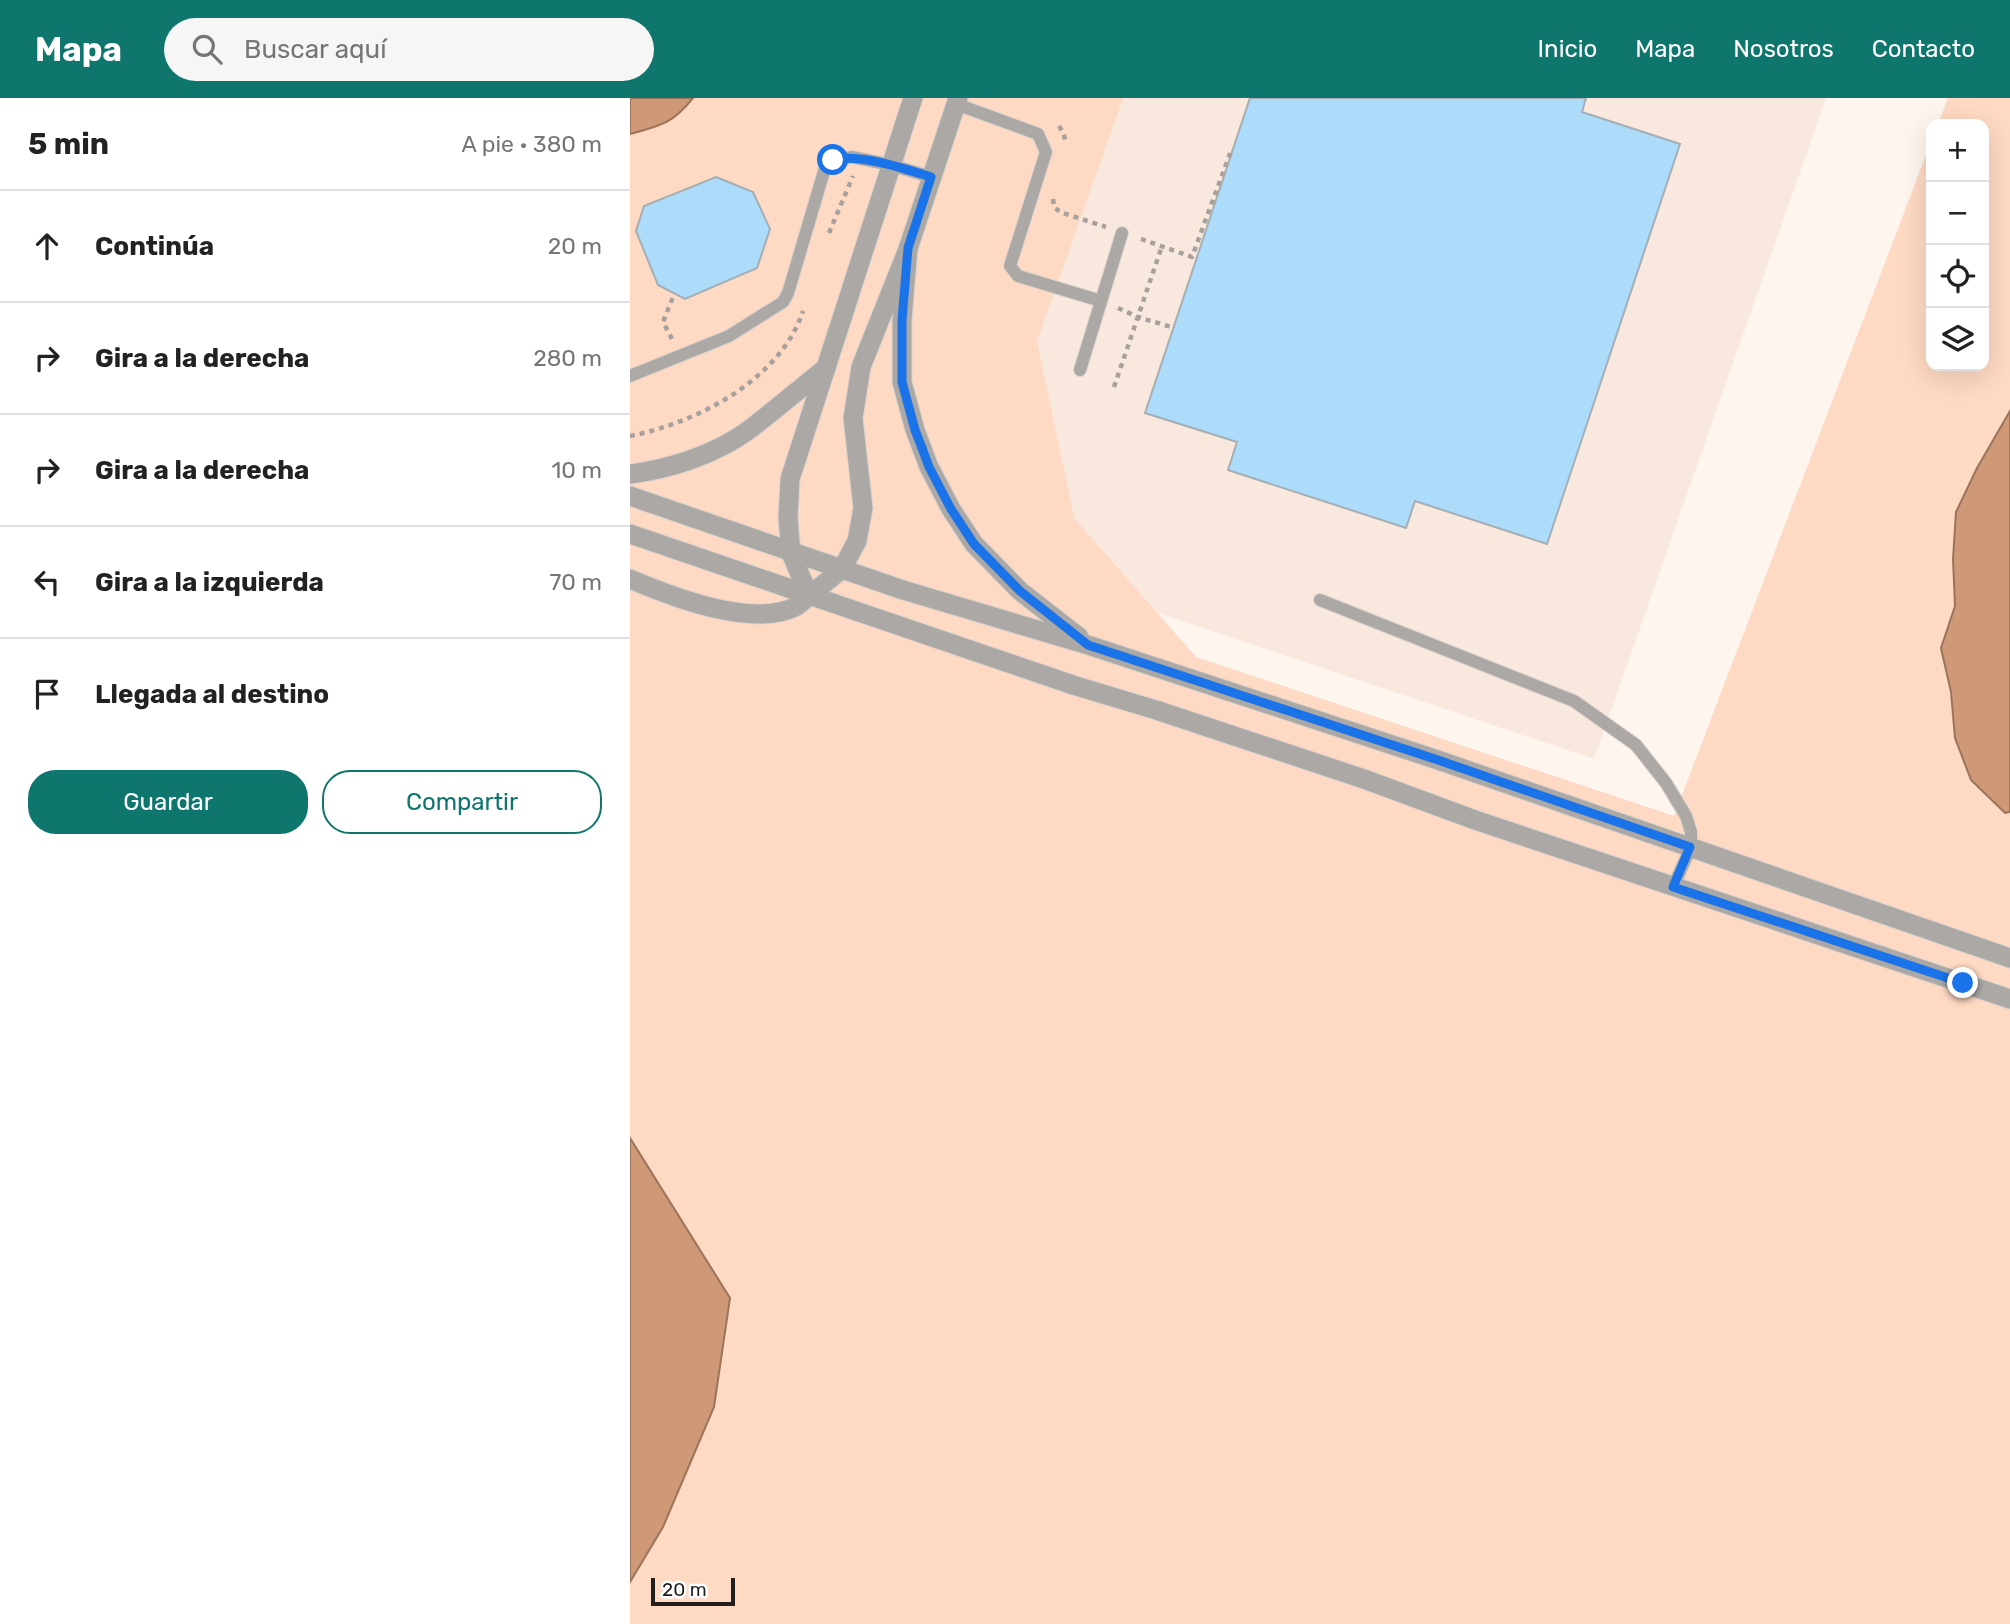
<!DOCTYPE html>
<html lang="es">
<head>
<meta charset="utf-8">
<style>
	:root { --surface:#fff; --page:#f6f6f6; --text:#222; --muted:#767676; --line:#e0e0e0; --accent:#0f766e }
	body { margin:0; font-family:Rubik,sans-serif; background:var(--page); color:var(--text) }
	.controls { position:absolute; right:21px; top:21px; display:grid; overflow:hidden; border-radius:14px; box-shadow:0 7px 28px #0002 }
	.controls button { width:63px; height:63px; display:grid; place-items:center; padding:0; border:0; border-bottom:2px solid var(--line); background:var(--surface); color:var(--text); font:35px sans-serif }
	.scale { position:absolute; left:21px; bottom:18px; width:84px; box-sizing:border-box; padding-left:7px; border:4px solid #231f1d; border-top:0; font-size:19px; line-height:24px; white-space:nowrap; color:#231f1d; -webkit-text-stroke:5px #fff; paint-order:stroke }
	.stop { position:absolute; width:21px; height:21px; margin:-16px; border:5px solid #1a73e8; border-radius:50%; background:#fff }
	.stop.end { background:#1a73e8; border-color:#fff; box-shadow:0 2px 7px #0008 }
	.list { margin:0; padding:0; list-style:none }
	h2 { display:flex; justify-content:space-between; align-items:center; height:91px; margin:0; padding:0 28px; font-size:30px }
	h2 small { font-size:23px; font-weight:400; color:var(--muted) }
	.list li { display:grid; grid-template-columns:46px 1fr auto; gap:21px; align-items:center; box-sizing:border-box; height:112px; padding:0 28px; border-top:2px solid var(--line) }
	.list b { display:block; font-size:26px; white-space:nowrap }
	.list em { font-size:23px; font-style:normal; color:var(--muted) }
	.actions { display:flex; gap:14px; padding:21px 28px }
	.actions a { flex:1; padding:16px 0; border:2px solid var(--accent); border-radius:28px; text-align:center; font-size:24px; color:var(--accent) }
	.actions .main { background:var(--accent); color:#fff }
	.icon { flex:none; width:38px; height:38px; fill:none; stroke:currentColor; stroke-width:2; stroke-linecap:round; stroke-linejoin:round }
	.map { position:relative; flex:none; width:1380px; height:1526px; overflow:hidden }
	header { display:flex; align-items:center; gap:42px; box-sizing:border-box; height:98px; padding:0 35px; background:var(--accent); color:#fff }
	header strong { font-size:33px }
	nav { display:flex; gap:38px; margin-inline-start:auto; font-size:24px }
	.search { width:490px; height:63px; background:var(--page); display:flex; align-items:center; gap:18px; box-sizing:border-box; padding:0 24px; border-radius:38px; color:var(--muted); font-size:26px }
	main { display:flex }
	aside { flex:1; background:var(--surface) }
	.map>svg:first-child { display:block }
</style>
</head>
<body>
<header>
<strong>Mapa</strong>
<div class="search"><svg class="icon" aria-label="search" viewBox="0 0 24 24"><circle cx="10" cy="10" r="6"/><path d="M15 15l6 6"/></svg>Buscar aquí</div>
<nav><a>Inicio</a><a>Mapa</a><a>Nosotros</a><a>Contacto</a></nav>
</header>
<main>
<aside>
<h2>5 min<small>A pie · 380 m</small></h2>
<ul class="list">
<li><svg class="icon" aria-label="ahead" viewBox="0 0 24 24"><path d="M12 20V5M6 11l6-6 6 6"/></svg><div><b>Continúa</b></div><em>20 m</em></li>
<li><svg class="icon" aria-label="right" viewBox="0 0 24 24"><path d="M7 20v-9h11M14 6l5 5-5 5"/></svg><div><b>Gira a la derecha</b></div><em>280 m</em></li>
<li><svg class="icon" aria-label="right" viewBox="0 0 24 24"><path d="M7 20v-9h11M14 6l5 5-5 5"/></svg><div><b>Gira a la derecha</b></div><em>10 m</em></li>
<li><svg class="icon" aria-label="left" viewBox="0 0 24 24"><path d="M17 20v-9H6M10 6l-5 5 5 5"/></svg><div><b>Gira a la izquierda</b></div><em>70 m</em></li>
<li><svg class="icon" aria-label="arrive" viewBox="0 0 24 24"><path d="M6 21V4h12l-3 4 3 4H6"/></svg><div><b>Llegada al destino</b></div></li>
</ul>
<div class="actions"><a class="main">Guardar</a><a>Compartir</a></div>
</aside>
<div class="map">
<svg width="1380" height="1526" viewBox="0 0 1380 1526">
	<rect width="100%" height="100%" fill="#fff5ef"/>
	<path fill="#f9e8dd" d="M369 0H1196L964 661 429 482Z"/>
	<path fill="#fed9c3" d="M0 0H493L407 243 444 420 566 559 1044 718 1301 44V268H1354V26H1308L1318 0H1380V1526H0Z"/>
	<path fill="#cf9877" stroke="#9b745c" stroke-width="2" d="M0 0H63C42 26 30 28 0 36Z
		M1380 313V714L1375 715 1341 682 1325 640 1321 594 1311 550 1325 508 1323 461 1326 414 1347 370Z
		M0 1040 100 1200 84 1309 33 1429 0 1484Z"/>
	<path fill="#acdcfa" stroke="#a5aeb4" stroke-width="2" d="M620 0H956L952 14 1050 46 917 446 785 403 776 430 598 372 607 344 515 315Z
		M86 79 123 94 140 131 127 170 55 201 28 187 6 133 14 108Z"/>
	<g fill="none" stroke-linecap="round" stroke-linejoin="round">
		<g stroke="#dcd3cd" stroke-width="14">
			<path id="service" d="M326 6 408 36 416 54 380 168 388 178 471 203
				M450 272 492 135
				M0 278 99 238 153 204 158 195 195 70 203 62 222 59 261 67 301 79
				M690 502 944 603 1006 647 1036 685 1056 718 1061 734V749L1043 789"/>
		</g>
		<g stroke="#dcd3cd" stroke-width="21">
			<path id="minor" d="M283 0 160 381 158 420 161 455 179 498 212 471 227 443 233 410 223 320 231 269 278 151 328 0"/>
		</g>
		<g stroke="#dcd3cd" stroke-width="21">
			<path id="tertiary" d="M278 151 272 222V284L285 332 299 369 321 411 344 446 390 493 449 539
				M0 376C40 371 83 357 116 334 143 314 169 291 196 270
				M0 398 273 492 458 547 805 661 1380 860
				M0 436 443 587 526 612 734 681 845 722 1380 901
				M0 481C42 499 123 531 167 508 171 505 175 501 179 498"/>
		</g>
		<path stroke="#a8a09c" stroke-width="4.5" stroke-dasharray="5 5" stroke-linecap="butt" d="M429 28 433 34 436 45
			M423 101 424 109 430 114 476 129
			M199 135 223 78
			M511 141 562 159 601 53
			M488 210 508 219 541 229
			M42 241 33 224 43 199
			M484 289 532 148
			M0 338C67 325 151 281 173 213"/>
		<use href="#service" stroke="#aca8a5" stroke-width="12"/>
		<use href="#minor" stroke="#aca8a5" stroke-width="19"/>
		<use href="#tertiary" stroke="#aca8a5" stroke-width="19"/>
	</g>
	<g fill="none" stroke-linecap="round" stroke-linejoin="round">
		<path stroke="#1a73e8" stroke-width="9" d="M203 62C229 55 275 71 301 79L278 150 272 222V284L285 332 292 350 299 369 321 411 344 446 390 493 458 547 805 661 1060 749 1043 789 1333 885"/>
	</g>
</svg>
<div class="controls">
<button>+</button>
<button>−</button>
<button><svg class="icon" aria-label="locate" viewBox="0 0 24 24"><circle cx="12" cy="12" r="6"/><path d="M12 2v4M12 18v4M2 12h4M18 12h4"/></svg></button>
<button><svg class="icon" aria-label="layers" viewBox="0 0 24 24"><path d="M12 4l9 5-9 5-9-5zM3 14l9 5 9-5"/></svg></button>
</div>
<div class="scale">20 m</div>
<div class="stop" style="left:203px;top:62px"></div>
<div class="stop end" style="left:1333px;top:885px"></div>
</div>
</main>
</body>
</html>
